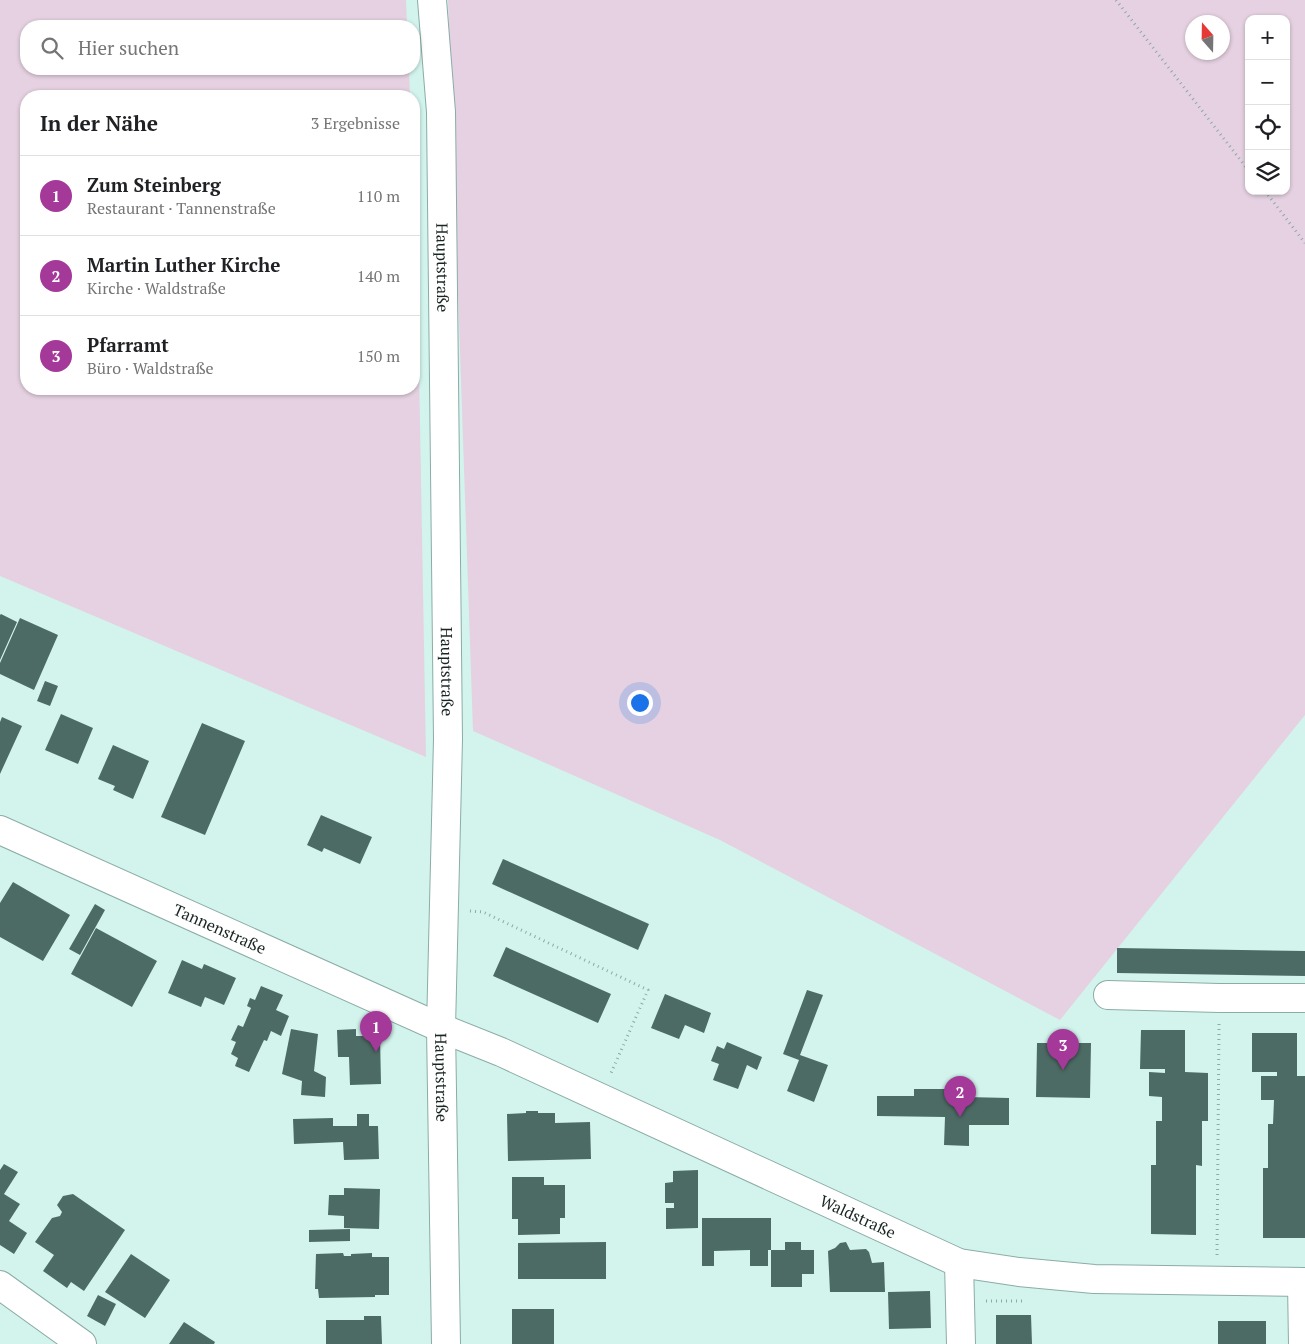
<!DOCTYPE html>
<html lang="de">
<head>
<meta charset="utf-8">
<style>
	:root { --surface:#fff; --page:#f2f2f2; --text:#202124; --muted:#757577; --line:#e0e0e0; --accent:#a53999 }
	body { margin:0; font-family:"PT Serif",serif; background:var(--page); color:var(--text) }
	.controls { position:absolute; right:15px; top:15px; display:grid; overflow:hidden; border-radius:10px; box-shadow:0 1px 4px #0004 }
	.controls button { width:45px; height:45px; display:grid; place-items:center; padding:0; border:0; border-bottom:1px solid var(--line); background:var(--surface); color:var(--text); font:25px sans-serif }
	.compass { position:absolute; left:1185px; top:15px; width:45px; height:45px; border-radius:50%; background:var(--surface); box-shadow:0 1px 4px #0004; rotate:340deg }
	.you { position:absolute; left:639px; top:702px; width:18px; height:18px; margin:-12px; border:4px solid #fff; border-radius:50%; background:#1a73e8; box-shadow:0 0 0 8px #1a73e833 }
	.badge { display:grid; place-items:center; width:32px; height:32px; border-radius:50%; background:var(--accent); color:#fff; font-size:16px; font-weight:700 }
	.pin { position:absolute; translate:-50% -41px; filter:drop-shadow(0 1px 2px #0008) }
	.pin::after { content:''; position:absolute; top:26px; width:18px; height:15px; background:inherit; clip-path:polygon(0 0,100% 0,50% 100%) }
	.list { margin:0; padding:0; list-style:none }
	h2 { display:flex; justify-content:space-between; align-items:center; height:65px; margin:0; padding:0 20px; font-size:21px }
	h2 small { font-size:16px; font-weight:400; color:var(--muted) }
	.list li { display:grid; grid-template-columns:32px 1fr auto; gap:15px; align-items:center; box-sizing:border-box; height:80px; padding:0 20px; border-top:1px solid var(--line) }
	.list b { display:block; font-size:19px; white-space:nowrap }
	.list p { margin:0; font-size:16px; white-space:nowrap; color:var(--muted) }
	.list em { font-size:16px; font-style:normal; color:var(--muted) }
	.icon { flex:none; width:28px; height:28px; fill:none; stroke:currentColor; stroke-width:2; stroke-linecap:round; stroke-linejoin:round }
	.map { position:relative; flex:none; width:1305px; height:1344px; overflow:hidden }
	.search { position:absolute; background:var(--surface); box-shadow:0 1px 4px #0004; left:20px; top:20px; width:400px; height:55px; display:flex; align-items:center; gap:12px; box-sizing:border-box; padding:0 18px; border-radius:20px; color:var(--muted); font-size:19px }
	.panel { position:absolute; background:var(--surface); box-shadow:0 1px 4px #0004; left:20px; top:90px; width:400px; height:305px; border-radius:20px }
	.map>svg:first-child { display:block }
</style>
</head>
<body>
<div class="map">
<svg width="1305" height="1344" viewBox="0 0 1305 1344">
	<rect width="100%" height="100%" fill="#d2f4ed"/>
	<path fill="#e5d1e1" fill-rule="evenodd" d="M0 0H406L407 26H26V69H409L410 96H26V389H414V204L418 313 426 757 0 576Z
		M448 0H1305V715L1060 1020 720 840 473 731ZM1249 19H1286V191H1249ZM1192 22H1222V52H1192Z"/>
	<path fill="#4d6b65" d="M1 614 17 622 0 660V615Z
		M20 618 58 635 34 690 0 674V663Z
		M45 681 58 686 50 706 37 701Z
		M61 714 93 728 78 764 45 750Z
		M2 717 22 726 0 774V722Z
		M202 723 245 741 205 835 161 817Z
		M113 745 149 761 133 799 113 790 115 786 98 779Z
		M321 815 372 837 360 864 324 848 322 852 307 845Z
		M503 859 649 924 638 950 492 884Z
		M13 882 70 915 43 961 0 937V903Z
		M95 904 105 910 80 955 69 949Z
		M96 928 157 961 132 1007 71 974Z
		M506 947 611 994 598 1023 493 976Z
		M1117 948 1305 951V976L1117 973Z
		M182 960 202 969 204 964 236 978 224 1005 205 997 201 1007 168 993Z
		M261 986 283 995 276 1010 289 1016 281 1036 271 1031 267 1041 264 1040 249 1072 235 1066 238 1058 231 1054 236 1042 231 1040 238 1025 243 1027 251 1008 247 1006 250 998 255 1000Z
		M807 990 823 995 800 1055 828 1065 814 1102 787 1091 799 1060 783 1054Z
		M665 994 711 1013 704 1033 685 1025 679 1039 651 1028Z
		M291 1029 318 1034 314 1071 326 1077 325 1097 301 1095 302 1081 282 1074Z
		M356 1029V1036H380L381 1084 350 1085 349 1057H338L337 1030Z
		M1141 1030H1185V1072L1208 1073V1121H1202V1166L1196 1165V1235L1151 1234V1165H1156V1121H1162V1097L1149 1096V1072L1165 1073V1069H1140Z
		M1252 1033H1297V1076H1305V1238H1263V1168H1268V1124H1273L1274 1100H1261V1076H1277V1072H1252Z
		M727 1042 762 1057 757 1070 747 1065 738 1089 713 1080 719 1064 711 1061 717 1046 724 1049Z
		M1037 1043H1091L1090 1098 1036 1097Z
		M914 1089H966V1097L1009 1098V1125H969V1146L944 1145 945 1117 877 1116V1096H914Z
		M526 1111H538V1113H555V1123L590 1122 591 1159 508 1161 507 1114 526 1113Z
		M357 1114H369V1126H378L379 1159 344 1160 343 1142 294 1144 293 1119 333 1118V1126H357Z
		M4 1164 18 1172 4 1194 20 1204 9 1221 27 1233 14 1254 0 1245V1170Z
		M698 1170V1228L666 1229V1208H674V1203H665V1183L673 1182V1171Z
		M512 1177H544V1185H565V1218H560V1234L518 1235V1219H512Z
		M344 1188 380 1189 379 1229 344 1228V1216L328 1215 329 1195H344Z
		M73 1194 125 1230 84 1291 71 1282 67 1288 43 1271 54 1255 35 1242 52 1218 60 1216 62 1212 57 1205 63 1196Z
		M702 1218H771V1250H768V1266H750V1250L714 1251V1266H702Z
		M350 1229V1241L309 1242V1230Z
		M606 1242V1279H518V1243Z
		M785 1242H801V1250H814V1274H802V1287H771V1250H785Z
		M846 1242 850 1250 866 1249 869 1252 872 1263 884 1262 885 1292H830L828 1251 835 1248 840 1243Z
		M343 1253 344 1256H351V1254L372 1253V1257H389V1295H375V1297L319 1298 318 1289H315L316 1254Z
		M131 1254 170 1280 145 1318 105 1292Z
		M930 1291 931 1328 889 1329 888 1292Z
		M98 1295 116 1304 105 1326 87 1316Z
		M512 1309H554V1344H512Z
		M996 1315H1031L1032 1344H996Z
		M364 1316H381L382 1344H326V1320H364Z
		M1218 1321H1266V1344H1218Z
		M184 1322 215 1342 214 1344H169Z"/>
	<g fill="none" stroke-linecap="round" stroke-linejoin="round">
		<g stroke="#8caca6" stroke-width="30">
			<g id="minor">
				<path id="s1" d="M0 830 441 1028 501 1052 959 1263 1019 1272 1094 1279 1305 1282"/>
				<path d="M1108 995 1219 998H1305"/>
				<path d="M959 1263 961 1344"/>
				<path d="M1302 1282 1303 1344"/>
				<path d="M0 1285 82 1344"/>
			</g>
		</g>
		<g stroke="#8caca6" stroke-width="30">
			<g id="major">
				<path id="s2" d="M432 0 441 112 448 739 441 1028 446 1344"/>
			</g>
		</g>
		<path stroke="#8fa9a4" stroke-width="3" stroke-dasharray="1 4" stroke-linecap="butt" d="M1116 0 1249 171
			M1265 191 1305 243
			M470 911 483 912 648 990 611 1073
			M1217 1255 1219 1024
			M986 1301H1022"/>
		<use href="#minor" stroke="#fff" stroke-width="28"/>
		<use href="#major" stroke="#fff" stroke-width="28"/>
	</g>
	<g text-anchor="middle" stroke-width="5" stroke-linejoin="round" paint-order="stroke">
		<g font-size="16" fill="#192523" stroke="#eafefa">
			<text dy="6" stroke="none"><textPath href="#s2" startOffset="268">Hauptstraße</textPath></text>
			<text dy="6" stroke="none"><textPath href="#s2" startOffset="672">Hauptstraße</textPath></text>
			<text dy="6" stroke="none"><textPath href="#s1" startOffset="241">Tannenstraße</textPath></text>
			<text dy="6" stroke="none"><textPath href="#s2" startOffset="1078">Hauptstraße</textPath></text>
			<text dy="6" stroke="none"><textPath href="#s1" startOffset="941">Waldstraße</textPath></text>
		</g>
	</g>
</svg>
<div class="controls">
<button>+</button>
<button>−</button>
<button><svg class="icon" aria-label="locate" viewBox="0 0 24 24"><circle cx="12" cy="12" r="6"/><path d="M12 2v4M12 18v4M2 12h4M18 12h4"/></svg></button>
<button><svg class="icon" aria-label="layers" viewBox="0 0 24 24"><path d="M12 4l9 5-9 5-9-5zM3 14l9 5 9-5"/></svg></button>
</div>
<svg class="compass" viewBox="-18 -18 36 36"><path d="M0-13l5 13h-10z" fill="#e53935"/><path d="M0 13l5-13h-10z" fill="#757577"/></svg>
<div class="you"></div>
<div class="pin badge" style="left:376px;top:1052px">1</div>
<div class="pin badge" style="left:960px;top:1117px">2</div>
<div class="pin badge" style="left:1063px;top:1070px">3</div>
<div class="search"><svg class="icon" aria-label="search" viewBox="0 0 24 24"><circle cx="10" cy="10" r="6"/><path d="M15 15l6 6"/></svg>Hier suchen</div>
<section class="panel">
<h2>In der Nähe<small>3 Ergebnisse</small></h2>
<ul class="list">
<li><span class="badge">1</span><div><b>Zum Steinberg</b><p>Restaurant · Tannenstraße</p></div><em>110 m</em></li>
<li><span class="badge">2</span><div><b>Martin Luther Kirche</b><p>Kirche · Waldstraße</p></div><em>140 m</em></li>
<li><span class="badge">3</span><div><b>Pfarramt</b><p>Büro · Waldstraße</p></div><em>150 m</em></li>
</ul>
</section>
</div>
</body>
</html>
